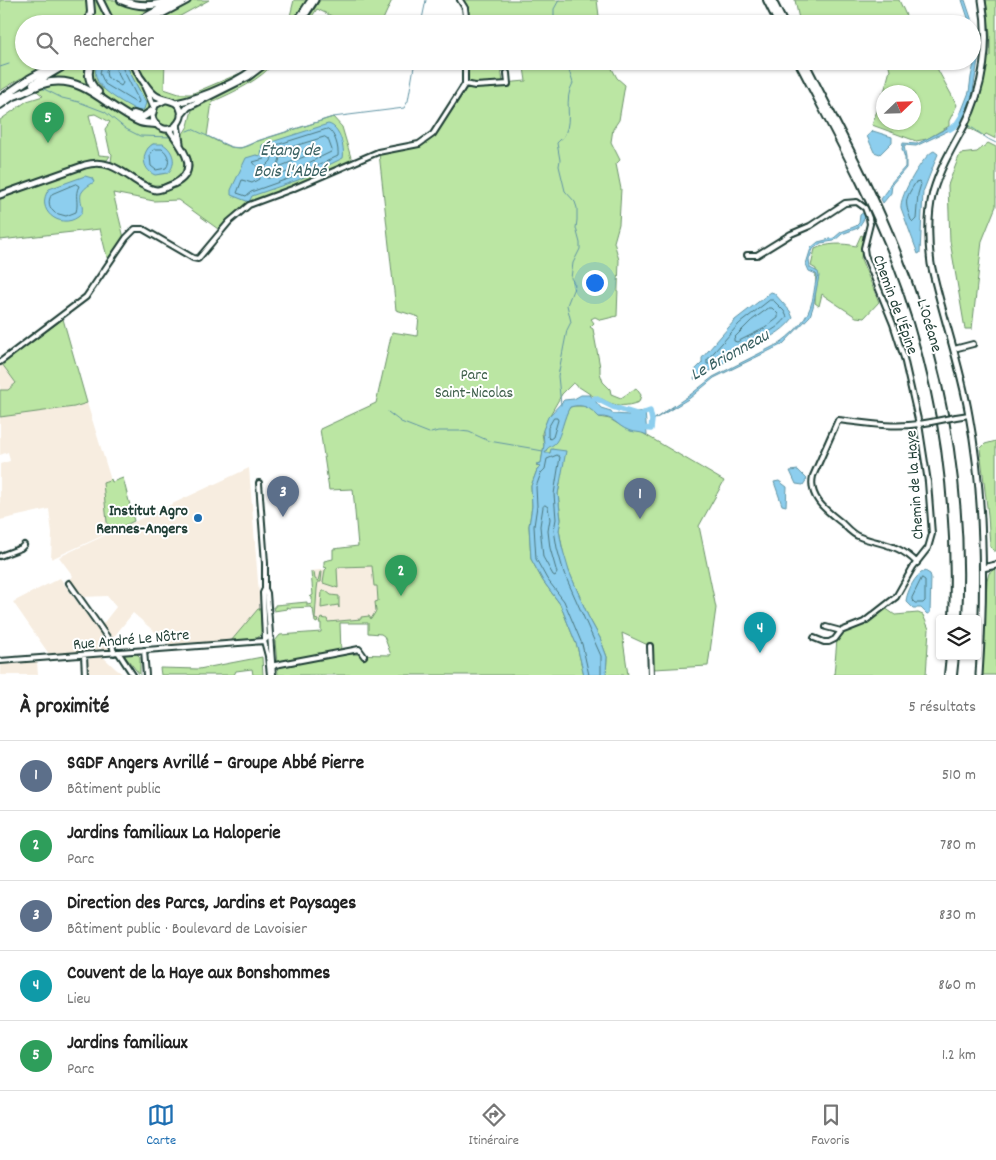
<!DOCTYPE html>
<html lang="fr">
<head>
<meta charset="utf-8">
<style>
	:root { --surface:#fff; --page:#f2f2f2; --text:#222; --muted:#767676; --line:#e0e0e0; --accent:#1f6fb2 }
	body { margin:0; font-family:Dekko,sans-serif; background:var(--page); color:var(--text) }
	.controls { position:absolute; right:15px; bottom:15px; display:grid; overflow:hidden; border-radius:5px; box-shadow:0 1px 4px #0004 }
	.controls button { width:45px; height:45px; display:grid; place-items:center; padding:0; border:0; border-bottom:1px solid var(--line); background:var(--surface); color:var(--text); font:25px sans-serif }
	.compass { position:absolute; left:876px; top:85px; width:45px; height:45px; border-radius:50%; background:var(--surface); box-shadow:0 1px 4px #0004; rotate:67deg }
	.you { position:absolute; left:594px; top:282px; width:18px; height:18px; margin:-12px; border:4px solid #fff; border-radius:50%; background:#1a73e8; box-shadow:0 0 0 8px #1a73e833 }
	.badge { display:grid; place-items:center; width:32px; height:32px; border-radius:50%; background:var(--accent); color:#fff; font-size:16px; font-weight:700 }
	.pin { position:absolute; translate:-50% -41px; filter:drop-shadow(0 1px 2px #0008) }
	.pin::after { content:''; position:absolute; top:26px; width:18px; height:15px; background:inherit; clip-path:polygon(0 0,100% 0,50% 100%) }
	.list { margin:0; padding:0; list-style:none }
	h2 { display:flex; justify-content:space-between; align-items:center; height:65px; margin:0; padding:0 20px; font-size:21px }
	h2 small { font-size:16px; font-weight:400; color:var(--muted) }
	.list li { display:grid; grid-template-columns:32px 1fr auto; gap:15px; align-items:center; box-sizing:border-box; height:70px; padding:0 20px; border-top:1px solid var(--line) }
	.list b { display:block; font-size:19px; white-space:nowrap }
	.list p { margin:0; font-size:16px; white-space:nowrap; color:var(--muted) }
	.list em { font-size:16px; font-style:normal; color:var(--muted) }
	.icon { flex:none; width:28px; height:28px; fill:none; stroke:currentColor; stroke-width:2; stroke-linecap:round; stroke-linejoin:round }
	.map { position:relative; flex:none; width:996px; height:675px; overflow:hidden }
	.search { position:absolute; background:var(--surface); box-shadow:0 1px 4px #0004; left:15px; right:15px; top:15px; height:55px; display:flex; align-items:center; gap:12px; box-sizing:border-box; padding:0 18px; border-radius:28px; color:var(--muted); font-size:19px }
	.sheet { height:415px; background:var(--surface) }
	nav { display:flex; justify-content:space-around; align-items:center; box-sizing:border-box; height:70px; border-top:1px solid var(--line); background:var(--surface); font-size:14px; color:var(--muted) }
	nav a { display:grid; justify-items:center; gap:2px }
	nav .on { color:var(--accent) }
	.map>svg:first-child { display:block }
</style>
</head>
<body>
<div class="map">
<svg width="996" height="675" viewBox="0 0 996 675">
	<rect width="100%" height="100%" fill="#fff"/>
	<filter id="ink" filterUnits="userSpaceOnUse"><feTurbulence type="fractalNoise" baseFrequency=".02" numOctaves="2"/><feDisplacementMap in="SourceGraphic" scale="10" xChannelSelector="R" yChannelSelector="G"/><feConvolveMatrix kernelMatrix="1 2 1 2 8 2 1 2 1" color-interpolation-filters="sRGB"/></filter>
	<g filter="url(#ink)">
		<path fill="#f7ede0" d="M0 362 16 383 8 390H0Z
			M87 403 110 477 109 481 104 483 107 522 111 532 51 559 52 533 49 509 0 520V464L10 461 8 452 0 455V417L74 407Z
			M249 468 262 632 257 639 171 646 133 613 112 639 102 625 116 607 107 596 82 597 70 580 73 576 59 557Z
			M375 563 381 634 368 633V623H315L311 571Z
			M60 578 111 649 49 654 13 602Z
			M103 657 116 669 124 675H89L88 661 90 658Z
			M37 662 38 675H0V665Z"/>
		<path fill="#bbe6a3" stroke="#6d926c" fill-rule="evenodd" d="M0 0H209L166 24H24V61H99L97 64V82L102 88 136 110 146 103 124 61H165L164 89 179 94H191L243 72 257 61H261L241 75 201 94 178 100 158 95 151 103V107L149 106 146 110 140 113 137 124 152 127 161 131H168L184 160 183 172 176 179 162 185H152L111 162 112 154 110 152 105 129 110 122 95 114 89 115 99 155 110 156 107 160H93L85 162 0 192V120L27 101 43 96 21 78 0 91ZM153 144 167 147 173 161 144 162 148 148Z
			M294 0H309L292 24H288Z
			M320 0H392L381 24H348L317 9 307 24H305Z
			M462 0H597L600 24H468Z
			M795 0H899L910 24H800Z
			M986 0H996V139L986 134 984 136 967 127C979 105 985 82 988 57L990 56V34Z
			M274 61H276C259 81 236 91 212 102L207 136C225 145 236 154 255 142L333 117 342 127 352 161 319 177 249 203 236 212 218 229 178 200 154 201 113 193 124 238 108 261 100 229 0 240V199L87 167 100 166 111 168 146 190 154 193 165 191 183 182 190 175 192 167 191 159 182 139 183 134 188 126 192 110 251 80Z
			M466 61H500L503 83 526 81 523 61H608L617 78 625 85 619 120 613 129 611 142 620 160 616 164 621 189 619 224 614 242 619 260 617 316 601 320 595 317 591 319 594 323 590 327 593 329 600 367V373L603 382 610 389 611 394 621 398 636 388 641 395 639 402C626 407 615 407 602 399L599 400 573 383 562 394 547 420 542 433 544 445 541 464 536 465 541 467 537 470 531 486 532 506 529 526 531 559 543 581 560 604 577 646 584 675H278L275 641 280 635 321 632V623H319L321 618 327 619 328 622 361 619V617L369 616 371 619 376 611 375 602 378 601 377 586H374L372 566 339 567 337 568 338 588 323 583 325 570 327 568 324 567V561L333 559V549L358 546 353 489 329 490 320 429 376 403 392 332 417 336 419 317 396 310 379 153C392 150 406 150 418 146 435 141 459 99 470 83L467 79ZM340 623H368V633L381 634 384 636 391 655 345 654 341 652Z
			M888 61H933L957 105 949 121V126L927 139 916 141 872 125 883 93 884 122H914V92H884L890 70Z
			M154 114a12 12 0 1 1 24 0a12 12 0 1 1-24 0Z
			M988 143 996 147V206L982 241 972 329H965L950 241 948 185 960 154 977 152Z
			M861 235 863 236 861 259 879 302 864 318 856 317 826 297 822 294 819 306 815 303 816 269 811 266 815 249C827 243 843 243 856 246Z
			M63 319 87 403 74 407 0 417V390H8L16 383 2 364Z
			M575 406H584L591 409 599 417 610 419 626 429 639 431 724 481 699 526 716 608 708 666 654 669 650 646 622 633 628 675H606L607 657 600 638 588 616 565 562 559 530 561 519 558 494 560 484 555 450 552 449 550 453 545 454 547 448C560 442 562 422 568 410L570 407Z
			M996 441V551H994L990 547 988 515 980 449 985 444Z
			M123 478 134 521 111 532 107 522 103 483 109 481 111 479 112 482Z
			M996 568V675H982L987 581 989 573Z
			M311 572H314L315 579 318 581 320 572H322L321 582H318L317 589 315 619 318 620 317 623 315 622 313 609 311 607 290 608 286 607 287 609 274 611 273 607H275V605L307 602V605L312 604V597H310L313 595Z
			M322 591H326L331 595 339 596V608L338 605 321 608Z
			M885 608 895 615 918 613 923 615 929 629 926 675H834L837 639 841 631 864 622Z
			M258 609H260L262 632 257 639 231 641Z
			M136 653 140 657V675L124 655Z
			M262 657 263 675H253L252 669 236 671 234 675H161L160 668 199 669Z"/>
		<path fill="#8dceee" stroke="#6194a4" d="M962 0H965L974 27 979 54 972 97 961 122 960 115 969 92 971 77 975 59 972 57V50H975L972 24H970Z
			M99 61H124L146 103 144 109 141 111 136 110C120 100 84 85 99 61Z
			M328 124C340 126 345 148 343 158L298 180 252 196 249 202 231 195V190L246 158 256 155 261 156 262 145Z
			M955 124 956 126 954 128 916 146 904 145 906 158V168L892 184 891 193 883 203 881 199 888 190 890 184 905 167V158L902 149 903 143 917 144Z
			M873 131 892 137V142L880 154 874 152 867 136Z
			M153 144H163C174 151 177 164 168 173L155 175C141 169 141 151 153 144Z
			M934 151 938 154 923 192 920 253 918 254 901 208C899 196 924 154 934 151Z
			M85 176 92 178 94 182C90 185 85 187 82 192 77 200 88 210 78 217 60 230 34 210 49 189Z
			M864 212 866 216 858 228 842 234 834 241 821 243 813 249 809 260 810 268 818 272 819 276 813 307 810 316 783 344 714 378 690 398 650 422 690 395 713 377 778 344C790 336 805 322 810 308 814 298 814 287 817 276L816 274 809 271 806 264 811 248 818 242 834 238 841 232 856 226 859 223 860 215Z
			M771 292 774 293 790 311 793 318C781 334 765 339 748 349 731 358 714 368 698 379H694L697 373 695 370 702 363V358L735 320Z
			M581 395H590L601 408 611 411 613 414 629 415 628 413 645 411 647 435C639 431 634 433 628 430 617 426 614 416 599 417 590 408 583 403 570 407 564 416 561 436 556 442 552 447 547 446 545 453H550L551 449 566 451 558 494 561 520 559 530 562 547 569 571 588 616 600 638 607 657 606 675H584L577 646 560 604 543 581 531 559 529 526 532 506 531 486 537 470 541 467 536 464 541 463 544 445 543 430 548 417 564 400 574 399Z
			M798 470 807 479 803 485 796 484 790 471Z
			M779 481 787 487 786 506 782 505 774 482Z
			M925 571 930 574 931 577 930 613 927 614 921 608H913L906 601C907 592 915 574 925 571Z"/>
		<g fill="none" stroke-linecap="round" stroke-linejoin="round">
			<path stroke="#4b777e" stroke-width="1" d="M103 61 100 73 105 84 138 104 139 101 121 65 120 61
				M109 61 106 72 107 77 121 86 123 83 115 68 114 61
				M328 129C335 133 339 148 338 156L296 176 251 192 246 196 237 193 242 180 252 183 259 179V169L253 162 264 159 268 148Z
				M325 137 328 139 332 150 331 152 294 170 269 178H267L265 167 271 161 273 153Z
				M155 149H162C168 153 171 162 166 168L156 170 151 166 150 155Z
				M305 151 308 153 306 156 281 166 278 165 280 158Z
				M916 182 919 181 921 184 918 194 916 219 913 222 911 220C904 201 905 199 916 182Z
				M76 184 79 186C74 195 79 202 76 212L66 216 55 213C49 208 47 201 52 194Z
				M770 300H773L784 311 787 317C778 329 766 333 754 340 739 347 725 355 711 364H707V360L739 324Z
				M769 308H772L778 314V318L765 328 737 342 734 341V338L751 321Z
				M554 418H557L558 420 553 437 550 439 548 437V428Z
				M545 505 548 507 550 519 548 531 550 548 557 573 555 576 553 575 543 557 540 526 543 507Z
				M922 578 925 580V601L923 603H915L912 600V598Z
				M589 675 582 644 564 601 547 579 536 559 534 526 537 506 536 487 541 473 545 469 547 459 557 455 560 457 554 494 556 519 554 530 557 548 564 573 601 656V675"/>
			<path stroke="#6194a4" stroke-width="1" d="M421 24 426 0
				M554 24V9L559 0
				M0 67 9 64
				M42 88 62 98 79 102 105 112 126 129 140 136 172 137
				M959 121 964 124
				M967 125C978 130 985 139 996 143
				M187 131 192 129 231 147 241 148 260 140 333 117 404 108 408 101 415 61
				M561 405 558 376 567 330 571 322 567 305 575 285 571 278 573 263 580 249V243L576 228 577 220V208L575 202 565 191 559 166 560 160 557 143C559 140 564 138 565 134 573 118 563 100 573 83L566 61
				M388 412 401 422 429 433
				M431 433 438 431H460L469 432 489 441 530 448
				M532 449 543 451"/>
			<path stroke="#8dceee" stroke-width="5.5" d="M950 129 956 125 963 114
				M590 404 595 398 613 407 639 415 650 411 652 420 651 429 641 428"/>
			<g stroke="#1f3d34" stroke-width="8">
				<path id="street" d="M460 0 465 8 467 24
					M465 84 475 86 508 84 507 73
					M747 255H757L791 234 810 226 845 203 857 202 865 208 869 218 870 224 864 248 865 255 893 324 904 358 919 424C892 428 865 423 838 420L813 476C808 498 827 511 842 523 847 528 853 535 860 537 882 545 899 544 917 563
					M954 349 973 344
					M0 362 86 297 126 238 135 229H143L193 258 198 259 229 222 249 205 292 189 378 152 419 144 433 134 465 84V61
					M956 417 969 415
					M259 483 265 563V589L263 593 265 639
					M0 556 21 548 24 545
					M69 583 112 644 114 653
					M265 589 267 593 273 675
					M826 627 841 631
					M814 638 824 642H829L835 639 841 631 864 622 896 597 913 567 928 548 932 534 928 482 919 424 931 422
					M264 641 268 656 270 675
					M650 646 651 675
					M144 650 146 675
					M118 652 133 675
					M84 655 85 675
					M0 661 264 641 268 637 271 639
					M272 668 275 665 359 649 364 656"/>
			</g>
			<g stroke="#1f3d34" stroke-width="9">
				<path id="secondary" d="M100 0 112 24
					M300 23 315 0
					M295 24 311 0
					M132 61 141 79
					M140 77C145 83 149 91 155 95 164 102 178 98 181 111 182 115 181 119 178 123 170 135 154 128 152 116L155 105 165 100
					M145 87 154 107
					M176 103C204 97 242 81 263 61
					M181 115 188 107 248 77 269 61
					M177 124 180 143
					M0 195 85 165C108 158 122 172 141 184 145 186 150 189 156 190 162 190 168 186 174 184 202 170 181 146 169 129
					M983 568 996 565
					M979 675C985 588 985 500 969 415 960 363 942 315 931 264 928 240 927 216 933 192 940 168 952 148 964 126 984 88 990 43 982 0"/>
			</g>
			<g stroke="#1f3d34" stroke-width="10">
				<path id="highway" d="M121 0C137 7 154 7 170 0
					M767 0 779 24
					M772 0 784 24
					M88 24 91 12 90 0
					M133 24 177 0
					M142 24 187 0
					M92 61C86 73 89 84 98 92
					M798 61C832 127 869 193 896 262 941 376 958 497 953 619
					M804 61C832 117 864 173 888 231 940 354 965 485 958 619
					M33 84 72 61
					M11 97C25 93 36 84 51 82 87 77 109 110 140 122 145 124 151 123 156 124
					M0 99 29 79 62 61
					M0 105 13 96
					M134 114 143 117 152 111
					M948 675 950 656
					M953 675 955 656"/>
			</g>
			<use href="#street" stroke="#fff" stroke-width="4"/>
			<use href="#secondary" stroke="#fff" stroke-width="5"/>
			<use href="#highway" stroke="#fff" stroke-width="6"/>
			<g stroke="#1f3d34" stroke-width="8" stroke-linecap="butt">
				<path id="street-bridge" d="M931 422 956 417"/>
			</g>
			<use href="#street-bridge" stroke="#fff" stroke-width="4"/>
		</g>
	</g>
	<circle fill="#1f6fb2" stroke="#fff" stroke-width="2" cx="198" cy="518" r="5"/>
	<g text-anchor="middle" stroke-width="4" stroke-linejoin="round" paint-order="stroke">
		<g font-size="16" fill="#1f3d34" stroke="#fff">
			<text transform="translate(897 304) rotate(70)" y="6">Chemin de l'Épine</text>
			<text transform="translate(931 325) rotate(73)" y="6">L’Océane</text>
			<text transform="translate(913 485) rotate(-94)" y="6">Chemin de la Haye</text>
			<text transform="translate(131 638) rotate(-5)" y="6">Rue André Le Nôtre</text>
		</g>
		<g font-size="16" fill="#3e5f4a" stroke="#fff">
			<text x="474" y="379">Parc<tspan x="474" dy="18">Saint-Nicolas</tspan></text>
		</g>
		<g font-size="16" font-weight="bold" fill="#1f3d34" stroke="#fff" text-anchor="end">
			<text x="188" y="515">Institut Agro<tspan x="188" dy="18">Rennes-Angers</tspan></text>
		</g>
		<g font-size="18" font-style="italic" fill="#3a6162" stroke="#fff">
			<text x="290" y="155">Étang de<tspan x="290" dy="21">Bois l'Abbé</tspan></text>
			<text transform="translate(729 354) rotate(-29)" y="6">Le Brionneau</text>
		</g>
	</g>
</svg>
<div class="controls">
<button><svg class="icon" aria-label="layers" viewBox="0 0 24 24"><path d="M12 4l9 5-9 5-9-5zM3 14l9 5 9-5"/></svg></button>
</div>
<svg class="compass" viewBox="-18 -18 36 36"><path d="M0-13l5 13h-10z" fill="#e53935"/><path d="M0 13l5-13h-10z" fill="#767676"/></svg>
<div class="you"></div>
<div class="pin badge" style="left:640px;top:519px;background:#5c6f8a">1</div>
<div class="pin badge" style="left:401px;top:596px;background:#2e9e5b">2</div>
<div class="pin badge" style="left:283px;top:517px;background:#5c6f8a">3</div>
<div class="pin badge" style="left:760px;top:653px;background:#0f9aa8">4</div>
<div class="pin badge" style="left:48px;top:143px;background:#2e9e5b">5</div>
<div class="search"><svg class="icon" aria-label="search" viewBox="0 0 24 24"><circle cx="10" cy="10" r="6"/><path d="M15 15l6 6"/></svg>Rechercher</div>
</div>
<section class="sheet">
<h2>À proximité<small>5 résultats</small></h2>
<ul class="list">
<li><span class="badge" style="background:#5c6f8a">1</span><div><b>SGDF Angers Avrillé – Groupe Abbé Pierre</b><p>Bâtiment public</p></div><em>510 m</em></li>
<li><span class="badge" style="background:#2e9e5b">2</span><div><b>Jardins familiaux La Haloperie</b><p>Parc</p></div><em>780 m</em></li>
<li><span class="badge" style="background:#5c6f8a">3</span><div><b>Direction des Parcs, Jardins et Paysages</b><p>Bâtiment public · Boulevard de Lavoisier</p></div><em>830 m</em></li>
<li><span class="badge" style="background:#0f9aa8">4</span><div><b>Couvent de la Haye aux Bonshommes</b><p>Lieu</p></div><em>860 m</em></li>
<li><span class="badge" style="background:#2e9e5b">5</span><div><b>Jardins familiaux</b><p>Parc</p></div><em>1.2 km</em></li>
</ul>
</section>
<nav>
<a class="on"><svg class="icon" aria-label="map" viewBox="0 0 24 24"><path d="M3 6l6-2 6 2 6-2v14l-6 2-6-2-6 2zM9 4v14M15 6v14"/></svg>Carte</a>
<a><svg class="icon" aria-label="directions" viewBox="0 0 24 24"><path d="M12 3l9 9-9 9-9-9zM9 14v-3h6M13 9l2 2-2 2"/></svg>Itinéraire</a>
<a><svg class="icon" aria-label="saved" viewBox="0 0 24 24"><path d="M7 4h10v16l-5-4-5 4z"/></svg>Favoris</a>
</nav>
</body>
</html>
